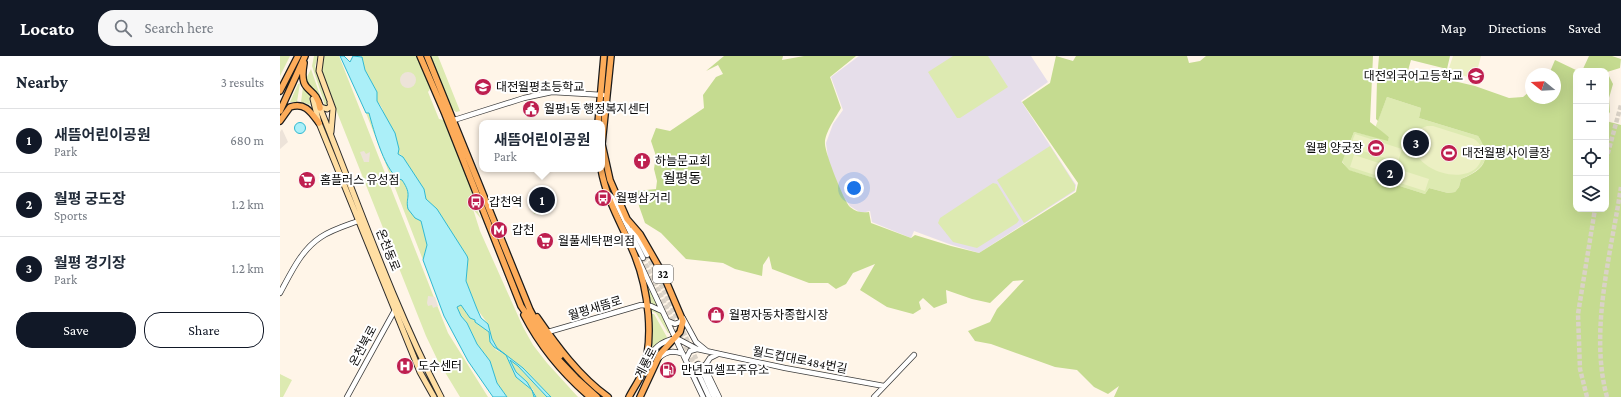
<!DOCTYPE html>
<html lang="en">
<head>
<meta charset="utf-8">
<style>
	:root { --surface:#fff; --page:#f6f6f7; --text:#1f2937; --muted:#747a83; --line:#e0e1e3; --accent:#111827 }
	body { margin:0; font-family:"Crimson Pro","Noto Sans KR",serif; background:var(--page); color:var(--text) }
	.controls { position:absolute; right:12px; top:12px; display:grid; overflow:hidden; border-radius:8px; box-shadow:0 4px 16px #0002 }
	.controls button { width:36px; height:36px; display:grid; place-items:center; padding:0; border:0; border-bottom:1px solid var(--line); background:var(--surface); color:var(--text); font:20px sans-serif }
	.compass { position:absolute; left:1245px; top:12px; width:36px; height:36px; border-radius:50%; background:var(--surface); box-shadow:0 4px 16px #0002; rotate:288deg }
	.you { position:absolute; left:574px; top:132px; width:14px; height:14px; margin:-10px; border:3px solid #fff; border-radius:50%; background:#1a73e8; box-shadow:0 0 0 6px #1a73e833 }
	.badge { display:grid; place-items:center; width:26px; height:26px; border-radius:50%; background:var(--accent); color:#fff; font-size:13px; font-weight:700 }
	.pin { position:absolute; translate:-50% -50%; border:2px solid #fff; box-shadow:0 1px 4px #0006 }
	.popup { position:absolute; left:199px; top:64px; width:126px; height:52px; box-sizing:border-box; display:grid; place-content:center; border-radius:8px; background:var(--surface); filter:drop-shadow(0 1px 3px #0005); font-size:13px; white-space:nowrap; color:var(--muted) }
	.popup b { font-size:15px; color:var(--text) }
	.popup::after { content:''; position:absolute; left:50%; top:100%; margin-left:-8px; border:8px solid transparent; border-top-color:var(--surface) }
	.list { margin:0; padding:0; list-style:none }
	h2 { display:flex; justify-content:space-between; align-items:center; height:52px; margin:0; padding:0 16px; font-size:17px }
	h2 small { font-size:13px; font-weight:400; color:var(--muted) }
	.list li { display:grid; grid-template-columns:26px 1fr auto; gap:12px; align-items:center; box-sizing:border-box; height:64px; padding:0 16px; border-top:1px solid var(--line) }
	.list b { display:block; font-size:15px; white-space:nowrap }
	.list p { margin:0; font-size:13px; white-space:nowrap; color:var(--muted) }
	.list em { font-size:13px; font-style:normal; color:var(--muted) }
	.actions { display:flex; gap:8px; padding:12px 16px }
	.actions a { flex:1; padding:9px 0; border:1px solid var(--accent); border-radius:16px; text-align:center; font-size:14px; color:var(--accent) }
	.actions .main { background:var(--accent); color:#fff }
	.icon { flex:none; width:22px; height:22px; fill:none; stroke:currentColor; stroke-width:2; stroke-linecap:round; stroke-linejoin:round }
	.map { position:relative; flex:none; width:1341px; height:341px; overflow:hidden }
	header { display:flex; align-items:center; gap:24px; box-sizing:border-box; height:56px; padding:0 20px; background:var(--accent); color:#fff }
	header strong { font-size:19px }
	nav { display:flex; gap:22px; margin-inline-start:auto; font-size:14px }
	.search { width:280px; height:36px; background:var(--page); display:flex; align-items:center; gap:10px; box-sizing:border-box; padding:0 14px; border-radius:16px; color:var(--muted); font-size:15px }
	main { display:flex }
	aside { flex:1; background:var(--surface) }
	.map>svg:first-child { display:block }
</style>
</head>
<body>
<header>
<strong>Locato</strong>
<div class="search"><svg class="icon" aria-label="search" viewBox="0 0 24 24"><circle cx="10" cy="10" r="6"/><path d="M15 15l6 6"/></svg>Search here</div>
<nav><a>Map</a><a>Directions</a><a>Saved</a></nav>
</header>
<main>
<aside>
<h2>Nearby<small>3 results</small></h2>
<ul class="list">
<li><span class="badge">1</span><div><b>새뜸어린이공원</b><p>Park</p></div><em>680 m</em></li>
<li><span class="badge">2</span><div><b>월평 궁도장</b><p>Sports</p></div><em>1.2 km</em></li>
<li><span class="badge">3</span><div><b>월평 경기장</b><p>Park</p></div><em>1.2 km</em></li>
</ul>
<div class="actions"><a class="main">Save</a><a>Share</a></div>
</aside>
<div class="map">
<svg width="1341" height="341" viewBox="0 0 1341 341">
	<rect width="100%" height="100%" fill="#fff5e8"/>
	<path fill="#e6deea" d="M579 0H751L768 26 741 45 796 129 795 135 699 197 669 188 634 175 631 182 592 166 590 155 581 157 570 150 564 141 549 109 546 87 553 68 563 54 551 21Z"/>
	<path fill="#ddeab1" d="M0 0H10L0 20Z
		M34 0H38L35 10 50 48 46 52 32 10Z
		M43 0H59L168 277 208 341H180L157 303 146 280 41 16Z
		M81 0H138L151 32 148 36 159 63 164 64 190 127 195 150 202 164 193 153 200 175 243 271 253 289 267 307 298 341H271L243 312 217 292 212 283 208 268 197 253 186 225 188 203 146 143 144 133 121 99 118 98 102 52 97 45V36L85 14Z
		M151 0H158L180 55 176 56 171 52Z
		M673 0H708L728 31 680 62H677L648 16Z
		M31 13 44 51 24 27Z
		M20 27 17 46H10L18 28Z
		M23 31 32 40 29 42 31 49 21 46Z
		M1107 41 1141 52 1139 62 1198 80C1213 103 1204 113 1181 123L1179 131 1175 136 1168 137 1149 132 1145 138 1068 114 1062 105 1074 76 1108 84 1109 81 1095 72Z
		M86 57H89L96 82 110 114 122 124 127 131 129 146 141 165 147 189 143 204Z
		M770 90 795 129V134L744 167 717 124Z
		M713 127 717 128 739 164 737 167 697 192 673 186 658 167 660 162Z
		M270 133 276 149 274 152 254 158 248 140Z
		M369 228 378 249V251L370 248 367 229Z
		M181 249 190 262 195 264 196 266 209 276 210 286 216 294 226 299 238 310 267 341H256L253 334 236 316 230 306C232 316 244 328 252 334L254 341H227L217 327 210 305 197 288 187 267 181 260 177 251Z
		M371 252 380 256 391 276 388 277 376 257 371 255Z
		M371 258H374L388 283 369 294Z
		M0 318 12 324 3 341H0Z"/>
	<path fill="#c5db90" d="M444 0H503L502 4 524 0H576L550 21 561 52C556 61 544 78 545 88 545 97 564 145 570 151 576 156 582 157 589 156L591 167 631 182 635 179 671 190 699 197 796 136 798 127 742 46 770 27 776 0 793 5 796 0H907L909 7 920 5 926 0H1093L1090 66 1109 81 1108 85 1074 76 1062 106 1069 114 1145 138 1149 132 1168 137 1175 136 1179 131 1181 123C1204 114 1213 103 1198 80L1139 62 1141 52 1107 41 1098 65 1096 63 1097 24 1099 0H1170L1167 13 1131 4 1127 18 1150 26 1165 23 1195 30 1229 42 1243 41 1251 34V42H1275V18H1269L1275 4 1298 15H1296V153H1326V65L1341 69V341H834L839 330 828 338 814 331 797 314 775 311 711 288 695 285 688 275 710 266 717 253 744 224 733 225 710 247 692 243 666 234 667 247 654 252 643 242 639 246 641 253 633 258 607 251 580 234 595 208 573 217 566 228 556 233 548 227H529L492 213 489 200 483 209 482 220 455 213 443 207 406 203 381 177 365 167 359 150 356 135 376 133 377 125 374 113 376 100 371 85 376 72 390 75 424 52 423 39 436 21 443 18 438 9 426 15Z
		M1309 0H1332L1341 3 1340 12 1327 16 1333 28 1329 42 1330 56 1326 62V15H1302Z"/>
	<path fill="#ecf0c3" d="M1173 0H1201L1195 23 1168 15Z
		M1147 70H1153L1194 83C1200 87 1203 92 1202 99 1200 131 1138 122 1132 87L1137 74Z
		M1075 78 1122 93 1118 106 1070 91Z
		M1074 99 1149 123 1145 135 1070 111Z"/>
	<path fill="#ede3d9" d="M120 24a8 8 0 1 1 16 0a8 8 0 1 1-16 0Z
		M2 73 8 86 0 93V76Z
		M84 95 86 98 90 96 89 106H84L80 96Z
		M148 240 155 241 158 250 153 252 152 249 148 250 147 247Z"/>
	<path fill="#abeff8" stroke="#30b9d1" d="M60 0H64L70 6 73 0 82 1 85 14 97 36V45L115 77 119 93 118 98 123 101 144 133 146 143 157 153 187 200 188 203 186 225 197 253 201 262 208 268 212 283 217 292 243 312 271 341H267L238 310 230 304 236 316 247 326 256 341H254L252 334 236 321 226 299 214 291 210 286 209 276 195 266V264L190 262 181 249 177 251 181 260 187 267 197 288 210 305 217 327 227 341H213L188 305 164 260 143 204 147 189 141 165 135 162 128 153C125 141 133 140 122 124 106 121 93 72 89 57H86Z
		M14.5 72a5.5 5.5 0 1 1 11 0a5.5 5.5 0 1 1-11 0Z"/>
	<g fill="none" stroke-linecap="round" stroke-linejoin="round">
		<path stroke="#dad2c7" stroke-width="4.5" stroke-dasharray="4.5 2" stroke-linecap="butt" d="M1326 104 1341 49
			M367 199 420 311
			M363 202 418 317
			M1307 341 1300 313 1298 258 1315 153
			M1327 341C1309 276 1331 197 1341 131"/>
		<path stroke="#dad2c7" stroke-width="5.5" stroke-dasharray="5.5 3" stroke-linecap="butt" d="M319 340 321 341"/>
		<g stroke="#3d3d3d" stroke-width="6">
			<path id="tertiary" d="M171 65 244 42 272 36 323 39
				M329 138 334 143 363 202
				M353 172 367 199
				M358 203 423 341
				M0 237C11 217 21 194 41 181 53 173 68 169 81 164
				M403 262 416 286 427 295
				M388 265 395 268 400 266 402 262
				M268 276 361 249 371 250 382 255
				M379 302C386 295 394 294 403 298
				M406 303 410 295 417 293
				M367 306C373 292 380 286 396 282L417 293 505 312 604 330
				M427 312 426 308 430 302 438 298
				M422 314 434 341
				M418 317 429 341
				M413 318 415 310 418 308 424 310 439 341
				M67 341 116 252
				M594 341 634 299"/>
		</g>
		<g stroke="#2c2c2c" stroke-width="7">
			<path id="secondary" d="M41 0 39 15 53 53 51 76
				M40 49 41 51 47 53 51 50 50 47
				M154 341 140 316 52 99 39 67 33 43 40 52C79 149 113 249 161 341"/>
		</g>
		<g stroke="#1b1b1b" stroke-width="8">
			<path id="primary" d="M140 0 165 58 241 250 275 300 296 322 317 341
				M147 0 250 254 258 269 280 300
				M331 0 322 88 330 124 347 163 360 178 383 218 403 265 400 276 380 298 360 341
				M24 7C18 40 36 28 40 52
				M0 35 18 0
				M0 55 25 0
				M0 65 10 51C25 46 31 56 39 67
				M318 67 324 0
				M321 113C327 146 343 170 355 200 368 233 375 284 362 317 359 325 353 333 349 341
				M244 259C261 292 282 317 310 341
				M257 261C277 290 299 320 328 341"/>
		</g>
		<use href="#tertiary" stroke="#fff" stroke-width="4.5"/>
		<use href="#secondary" stroke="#ffdea3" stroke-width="5"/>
		<use href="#primary" stroke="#fdac5a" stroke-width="5.5"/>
	</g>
	<defs>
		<g id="school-disc" transform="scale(0.9)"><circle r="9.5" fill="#be1f4f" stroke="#fff"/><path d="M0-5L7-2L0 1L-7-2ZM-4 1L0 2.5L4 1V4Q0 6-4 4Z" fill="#fff"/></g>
		<g id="civic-disc" transform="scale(0.9)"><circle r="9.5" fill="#be1f4f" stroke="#fff"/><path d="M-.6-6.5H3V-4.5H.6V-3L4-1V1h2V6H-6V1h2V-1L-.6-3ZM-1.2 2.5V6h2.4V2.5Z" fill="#fff"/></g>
		<g id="stadium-disc" transform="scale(0.9)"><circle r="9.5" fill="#be1f4f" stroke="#fff"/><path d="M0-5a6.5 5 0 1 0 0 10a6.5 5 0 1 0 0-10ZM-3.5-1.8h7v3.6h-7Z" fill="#fff"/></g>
		<g id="church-disc" transform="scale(0.9)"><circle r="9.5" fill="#be1f4f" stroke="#fff"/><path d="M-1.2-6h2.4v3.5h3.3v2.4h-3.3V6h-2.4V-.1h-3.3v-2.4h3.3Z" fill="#fff"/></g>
		<g id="supermarket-disc" transform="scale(0.9)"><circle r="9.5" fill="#be1f4f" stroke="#fff"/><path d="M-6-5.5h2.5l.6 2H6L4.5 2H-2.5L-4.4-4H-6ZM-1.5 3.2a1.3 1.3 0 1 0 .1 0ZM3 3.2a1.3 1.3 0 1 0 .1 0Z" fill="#fff"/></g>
		<g id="bus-disc" transform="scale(0.9)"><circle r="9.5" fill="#be1f4f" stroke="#fff"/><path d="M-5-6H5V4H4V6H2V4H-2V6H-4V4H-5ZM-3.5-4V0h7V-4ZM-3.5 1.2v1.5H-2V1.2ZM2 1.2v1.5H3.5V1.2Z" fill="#fff"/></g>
		<g id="metro-disc" transform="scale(0.9)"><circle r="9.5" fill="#be1f4f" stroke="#fff"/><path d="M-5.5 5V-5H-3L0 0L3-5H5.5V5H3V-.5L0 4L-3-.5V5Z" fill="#fff"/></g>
		<g id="shop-disc" transform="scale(0.9)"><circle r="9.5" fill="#be1f4f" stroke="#fff"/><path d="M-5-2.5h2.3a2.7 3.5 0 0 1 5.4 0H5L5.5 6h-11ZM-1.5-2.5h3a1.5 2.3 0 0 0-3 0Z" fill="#fff"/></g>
		<g id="hospital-disc" transform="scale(0.9)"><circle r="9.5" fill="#be1f4f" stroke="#fff"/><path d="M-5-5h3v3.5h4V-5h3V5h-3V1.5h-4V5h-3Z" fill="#fff"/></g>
		<g id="fuel-disc" transform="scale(0.9)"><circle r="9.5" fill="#be1f4f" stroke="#fff"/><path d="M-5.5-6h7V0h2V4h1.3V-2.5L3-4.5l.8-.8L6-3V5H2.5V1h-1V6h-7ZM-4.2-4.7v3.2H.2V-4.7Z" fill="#fff"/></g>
	</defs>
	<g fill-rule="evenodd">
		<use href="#school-disc" x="1196" y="20"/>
		<use href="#school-disc" x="203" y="31"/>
		<use href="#civic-disc" x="251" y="53"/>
		<use href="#stadium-disc" x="1096" y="92"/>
		<use href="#stadium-disc" x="1169" y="97"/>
		<use href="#church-disc" x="362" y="105"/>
		<use href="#supermarket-disc" x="27" y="124"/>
		<use href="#bus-disc" x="323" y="142"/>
		<use href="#bus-disc" x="196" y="146"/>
		<use href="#metro-disc" x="219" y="174"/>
		<use href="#supermarket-disc" x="265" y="185"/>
		<use href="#shop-disc" x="436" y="259"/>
		<use href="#hospital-disc" x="125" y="310"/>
		<use href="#fuel-disc" x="388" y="314"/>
	</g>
	<g text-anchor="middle" stroke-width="4" stroke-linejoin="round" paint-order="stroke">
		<rect fill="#fff" stroke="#545454" stroke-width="1" x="373" y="209" width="20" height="18" rx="3"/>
		<g font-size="11" font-weight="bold" fill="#0a0a0a">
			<text x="383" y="222">32</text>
		</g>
		<g font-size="12" fill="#0a0a0a" stroke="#fff" text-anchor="start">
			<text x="1183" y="24" text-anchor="end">대전외국어고등학교</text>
			<text x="216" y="35">대전월평초등학교</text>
			<text x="264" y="57">월평1동 행정복지센터</text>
			<text x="1083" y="96" text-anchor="end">월평 양궁장</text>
			<text x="1182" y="101">대전월평사이클장</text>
			<text x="375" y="109">하늘문교회</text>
			<text x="40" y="128">홈플러스 유성점</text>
			<text x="336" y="146">월평삼거리</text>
			<text x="209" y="150">갑천역</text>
			<text x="232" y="178">갑천</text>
			<text x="278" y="189">월풀세탁편의점</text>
			<text x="449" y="263">월평자동차종합시장</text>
			<text x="138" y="314">도수센터</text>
			<text x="401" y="318">만년교셀프주유소</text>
		</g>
		<g font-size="12" fill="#0a0a0a" stroke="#fff">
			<text transform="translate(108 194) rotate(68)" y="4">온천동로</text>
			<text transform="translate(315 252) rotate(-17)" y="4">월평새뜸로</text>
			<text transform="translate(83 290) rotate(-62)" y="4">온천북로</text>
			<text transform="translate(520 304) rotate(11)" y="4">월드컵대로484번길</text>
			<text transform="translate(366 307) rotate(-63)" y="4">계룡로</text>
		</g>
		<g font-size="14" fill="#0a0a0a" stroke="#fff">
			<text x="402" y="127">월평동</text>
		</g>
	</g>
</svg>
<div class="controls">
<button>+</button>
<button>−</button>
<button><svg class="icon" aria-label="locate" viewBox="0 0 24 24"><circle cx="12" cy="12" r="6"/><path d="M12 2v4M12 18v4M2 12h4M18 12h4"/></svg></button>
<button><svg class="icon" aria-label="layers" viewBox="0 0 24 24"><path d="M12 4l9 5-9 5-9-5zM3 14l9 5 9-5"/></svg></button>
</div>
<svg class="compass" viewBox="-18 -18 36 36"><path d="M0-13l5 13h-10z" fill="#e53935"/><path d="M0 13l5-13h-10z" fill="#747a83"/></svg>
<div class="you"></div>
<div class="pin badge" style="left:262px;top:144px">1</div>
<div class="popup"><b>새뜸어린이공원</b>Park</div>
<div class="pin badge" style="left:1110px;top:117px">2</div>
<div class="pin badge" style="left:1136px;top:87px">3</div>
</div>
</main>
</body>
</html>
